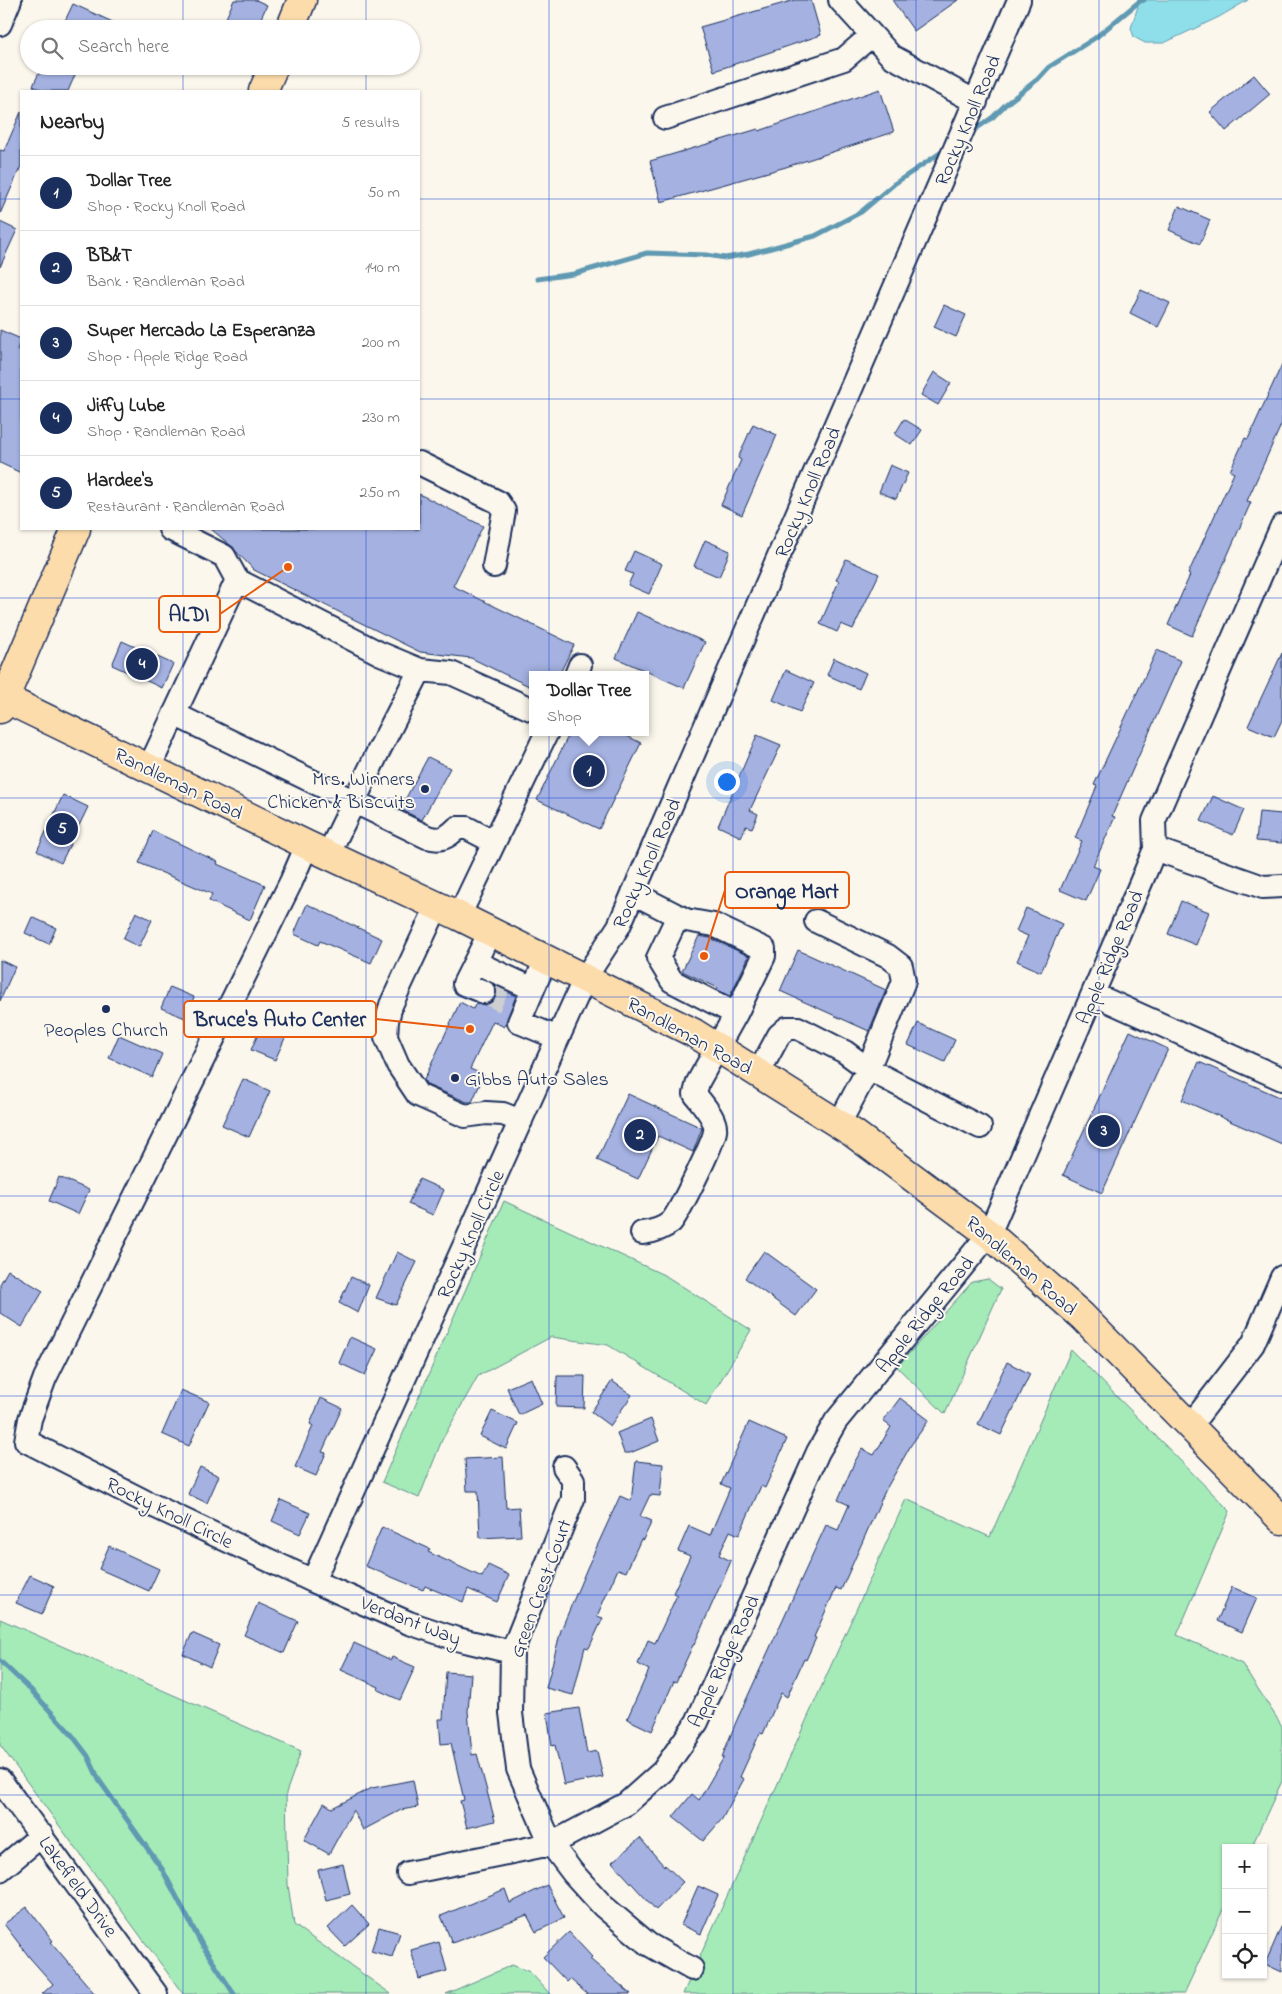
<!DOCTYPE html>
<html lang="en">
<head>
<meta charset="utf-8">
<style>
	:root { --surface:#fff; --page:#f2f2f2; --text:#222; --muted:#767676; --line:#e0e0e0; --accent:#1b2f5e }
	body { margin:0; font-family:"Indie Flower",sans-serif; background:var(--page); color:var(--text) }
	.controls { position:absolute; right:15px; bottom:15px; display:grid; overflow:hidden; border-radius:0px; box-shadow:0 1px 4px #0004 }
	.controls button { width:45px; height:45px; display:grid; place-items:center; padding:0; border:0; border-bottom:1px solid var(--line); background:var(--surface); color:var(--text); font:25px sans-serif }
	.you { position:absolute; left:726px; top:781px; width:18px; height:18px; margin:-12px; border:4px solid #fff; border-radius:50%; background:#1a73e8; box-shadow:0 0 0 8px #1a73e833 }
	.badge { display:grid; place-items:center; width:32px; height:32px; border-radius:50%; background:var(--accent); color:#fff; font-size:16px; font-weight:700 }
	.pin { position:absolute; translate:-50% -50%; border:2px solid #fff; box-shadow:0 1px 5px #0006 }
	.popup { position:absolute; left:529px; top:671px; width:120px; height:65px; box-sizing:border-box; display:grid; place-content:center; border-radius:0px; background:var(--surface); filter:drop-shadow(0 1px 4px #0005); font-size:16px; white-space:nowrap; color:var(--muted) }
	.popup b { font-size:19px; color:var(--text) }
	.popup::after { content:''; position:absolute; left:50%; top:100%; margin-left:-10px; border:10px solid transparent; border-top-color:var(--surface) }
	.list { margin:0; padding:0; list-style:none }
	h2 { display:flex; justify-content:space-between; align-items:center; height:65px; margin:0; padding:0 20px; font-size:21px }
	h2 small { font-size:16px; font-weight:400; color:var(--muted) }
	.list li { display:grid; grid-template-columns:32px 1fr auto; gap:15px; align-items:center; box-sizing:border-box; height:75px; padding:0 20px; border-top:1px solid var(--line) }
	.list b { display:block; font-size:19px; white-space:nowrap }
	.list p { margin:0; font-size:16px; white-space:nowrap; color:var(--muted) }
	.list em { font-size:16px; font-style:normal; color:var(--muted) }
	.icon { flex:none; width:28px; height:28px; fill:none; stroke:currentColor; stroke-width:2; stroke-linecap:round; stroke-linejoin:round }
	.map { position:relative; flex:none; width:1282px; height:1994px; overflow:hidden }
	.search { position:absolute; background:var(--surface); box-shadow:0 1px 4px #0004; left:20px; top:20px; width:400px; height:55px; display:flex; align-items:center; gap:12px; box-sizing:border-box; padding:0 18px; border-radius:28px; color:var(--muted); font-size:19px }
	.panel { position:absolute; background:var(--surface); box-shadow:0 1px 4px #0004; left:20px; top:90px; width:400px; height:440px; border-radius:0px }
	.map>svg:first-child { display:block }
</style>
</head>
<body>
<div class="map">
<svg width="1282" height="1994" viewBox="0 0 1282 1994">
	<rect width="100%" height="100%" fill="#fbf7ec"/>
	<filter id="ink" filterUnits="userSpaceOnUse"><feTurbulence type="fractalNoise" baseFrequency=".02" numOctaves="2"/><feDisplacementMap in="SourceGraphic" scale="10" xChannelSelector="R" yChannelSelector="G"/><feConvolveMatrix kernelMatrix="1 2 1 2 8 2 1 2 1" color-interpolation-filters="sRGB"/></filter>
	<g filter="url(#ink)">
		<path fill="#a5ebb8" stroke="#608d8b" d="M504 1201 666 1276 751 1330 706 1405 608 1345 551 1337 478 1376 442 1440 419 1498 382 1482Z
			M988 1279 1001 1289 945 1414 897 1367 972 1282Z
			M1071 1350 1230 1511 1177 1635 1242 1664 1282 1726V1781L1251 1848H1226V1903L1184 1994H683L906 1499 990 1537Z
			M0 1619 301 1751 286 1793 288 1885 294 1925 391 1994H183L0 1745Z
			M512 1965 530 1972 550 1994H446Z"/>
		<path fill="#8fdfea" stroke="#6199b2" d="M1140 0H1248L1219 17 1164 43H1145L1134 37 1131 28Z"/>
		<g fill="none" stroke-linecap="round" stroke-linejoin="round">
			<path stroke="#6199b2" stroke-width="5" d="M970 133 993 117 1006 104 1038 79 1049 67 1095 38 1140 1 1144 0
				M537 279 574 274 647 253 707 255 725 258 749 254 815 236 861 212 894 184 946 149
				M0 1661 31 1690 72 1735 88 1756 99 1780 162 1869 202 1945 234 1994"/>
		</g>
		<path fill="#a4b1e1" stroke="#1b2f5e" d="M234 0H256L267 5 256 29H250L226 18Z
			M795 0H811L821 35 714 71 700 27Z
			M892 0H958L914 31Z
			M73 4 128 29H61Z
			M42 66H79L68 91H43L33 86Z
			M1254 75 1270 94 1226 131 1210 112Z
			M880 89 894 132 786 167 661 202 650 161 758 129 759 131Z
			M21 112V166L0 214V150L4 151Z
			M1179 206 1210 220 1200 244 1169 230Z
			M0 222 17 230 0 267Z
			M1141 290 1170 303 1158 327 1130 313Z
			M944 305 966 315 956 337 934 327Z
			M0 330 21 339 17 350 21 352V473L0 463Z
			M1282 364V423L1247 501 1251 502 1192 636 1168 625 1190 575 1188 574 1234 473 1230 471 1245 438 1248 439Z
			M934 372 951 383 938 405 921 395Z
			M904 419 922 430 912 445 895 434Z
			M753 424 777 435 742 515 721 505 741 460 738 458Z
			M890 465 908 473 896 499 879 492Z
			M419 494 483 526 453 586 574 645 559 675H533V688L471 658 420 652 254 570 230 545 211 529H419Z
			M705 540 730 551 719 577 694 566Z
			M634 551 662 564 649 594 628 585 633 574 625 571Z
			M846 559 879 574 853 629 841 624 837 632 820 624 839 581 836 580Z
			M637 612 705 642 684 688 616 658Z
			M122 641 173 664 162 688 112 665Z
			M1157 650 1181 661 1112 816 1115 817 1093 866 1100 869 1086 901 1060 890 1082 841 1075 838 1097 786 1094 785Z
			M1282 653V720L1274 737 1248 726Z
			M834 658 866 673 859 689 827 675Z
			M786 670 814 683 800 712 773 700Z
			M570 732H619L641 743 599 829 537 800Z
			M757 735 781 745 750 810 758 814 752 828 746 826 741 837 718 826Z
			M428 757 450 768 422 820 400 809Z
			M63 795 88 807 61 863 37 851Z
			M1213 796 1244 810 1233 835 1201 821Z
			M1259 812 1282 814V843L1256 841Z
			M153 831 218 862 217 864 265 885 250 920 209 901 212 894 139 863Z
			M1181 901 1209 912 1196 945 1168 934Z
			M307 904 382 939 371 963 320 941 318 945 294 934Z
			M1026 908 1062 924 1041 972 1017 961 1028 936 1016 931Z
			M136 912 152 920 139 947 123 939Z
			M32 917 56 928 49 944 25 933Z
			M699 936 710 938 749 956 730 996 717 990 718 988 682 971Z
			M798 950 886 990 869 1031 780 991Z
			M0 960 15 967 0 1001Z
			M495 986 516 996 504 1027 493 1021 470 1069 484 1075 472 1102H467L427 1085 424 1080 460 1002 473 1009 476 1003 485 1005 492 1003 496 996Z
			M170 987 194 997 185 1018 161 1008Z
			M918 1023 955 1040 945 1062 908 1045Z
			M262 1025 286 1036 275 1060 251 1050Z
			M1130 1031 1168 1049 1102 1193 1063 1175Z
			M119 1035 162 1054 152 1077 109 1058Z
			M1199 1062 1282 1098V1144L1182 1100Z
			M243 1079 270 1091 249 1137 222 1125Z
			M628 1094 702 1128 693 1152 658 1136 638 1179 597 1160Z
			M59 1177 89 1190 78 1214 49 1201Z
			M419 1179 444 1190 433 1215 408 1204Z
			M764 1251 816 1289 796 1316 745 1278Z
			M397 1252 417 1262 396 1305 376 1298Z
			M8 1270 43 1291 22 1327 0 1313V1284Z
			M351 1277 369 1285 358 1313 339 1303Z
			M350 1337 377 1349 365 1375 339 1363Z
			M1007 1362 1030 1374 1001 1435 978 1424Z
			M557 1376H585L584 1408 556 1407Z
			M531 1378 542 1404 519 1415 507 1388Z
			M612 1381 632 1395 610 1426 591 1412Z
			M181 1390 209 1402 189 1446 162 1434Z
			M321 1398 342 1408 322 1452 326 1453 316 1476 295 1467 313 1426 310 1424Z
			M900 1398 929 1420 911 1445 885 1491 841 1590 836 1588 814 1637 816 1638 806 1660 804 1659 787 1697 781 1693 763 1734 760 1733 740 1777 744 1779 722 1819 703 1841 673 1817 692 1794 699 1800 724 1757H722L736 1722 826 1525 838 1530 849 1505 838 1500 854 1463 862 1449 874 1455 891 1427 883 1421Z
			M492 1411 518 1423 506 1449 480 1436Z
			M651 1419 659 1441 630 1453H624L617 1433Z
			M749 1422 787 1439 765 1488 761 1486 739 1535 730 1531 719 1555 731 1561 694 1645H693L676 1682 674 1681 652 1731 627 1719 649 1670 638 1664 648 1640 655 1643 677 1595 673 1593 690 1556 678 1551 689 1526 710 1535 730 1488 721 1484Z
			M503 1457 506 1508 519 1507 521 1536 480 1538 478 1491H467L465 1459Z
			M636 1461 663 1464 660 1496 650 1495 640 1516 652 1521 643 1540 641 1539 626 1572 618 1569 597 1616 603 1618 589 1648 585 1647 573 1695 546 1688 561 1630 587 1568 620 1496 631 1501Z
			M200 1467 219 1476 207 1503 188 1494Z
			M281 1500 310 1513 300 1534 272 1521Z
			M382 1527 430 1549 428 1552 482 1577 488 1565 509 1575 497 1602 468 1589 463 1602 425 1586 423 1590 365 1566Z
			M109 1546 159 1569 149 1591 99 1569Z
			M30 1575 54 1586 42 1614 16 1603Z
			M1232 1587 1257 1598 1242 1632 1217 1621Z
			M258 1603 298 1621 284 1653 244 1635Z
			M192 1633 219 1645 210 1667 183 1654Z
			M354 1643 391 1660 392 1657 415 1667 400 1700 378 1690 379 1687 341 1670Z
			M446 1672 471 1674 468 1711 472 1755 477 1754 495 1821 467 1828 460 1801 464 1800 451 1743 441 1744 439 1719H443Z
			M579 1708 587 1753 597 1751 603 1777 564 1785 555 1745 552 1746 547 1713Z
			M413 1780 418 1807 401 1810 363 1830 353 1810 329 1854 304 1840 324 1803 332 1808 372 1788Z
			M640 1838 664 1866 665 1865 683 1882 656 1910 612 1862Z
			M343 1864 350 1894 326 1900 318 1870Z
			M547 1885 564 1918 536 1932 527 1915 452 1943 441 1916 505 1889 510 1903Z
			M698 1886 718 1895 701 1934 681 1925Z
			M352 1905 369 1924 345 1946 328 1928Z
			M27 1907 53 1941 51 1942 95 1994H42L53 1984 30 1958 4 1924Z
			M1282 1925V1972L1265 1964Z
			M379 1927 400 1933 392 1957 371 1951Z
			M569 1932 592 1957 590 1959 631 1994H587L570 1979 567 1982 543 1957Z
			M439 1942 447 1971 419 1979 411 1950Z"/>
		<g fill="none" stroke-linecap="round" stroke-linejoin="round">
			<path stroke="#cecfd0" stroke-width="22" stroke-dasharray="22 11" stroke-linecap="butt" d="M484 992 513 1006"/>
			<g stroke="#1b2f5e" stroke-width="26">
				<path id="minor" d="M840 0 891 56 976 102
					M0 24 10 0
					M665 118 844 59 872 35
					M419 463 498 502 504 511 494 566
					M170 529 224 556 237 580 379 653 420 670 378 752 328 855
					M420 670 451 673 533 710
					M576 675 580 665
					M174 714 427 837C441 841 447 838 457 828H467L494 842
					M149 768 237 580
					M307 845 291 882 45 1378 30 1419 26 1441 152 1505 313 1581 585 978 619 926 1019 0
					M1155 849 1263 887 1282 886
					M633 893 678 916 658 958 672 981 736 1014 698 1082 695 1094C702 1104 717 1119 715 1131 714 1142 678 1215 671 1222 663 1229 652 1232 642 1233
					M437 906 391 1005 387 1021 386 1037 398 1065 418 1095 465 1116 486 1113 503 1114 521 1121
					M459 916 547 732
					M678 916 686 920 714 925 764 949V956L736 1014
					M816 921 888 956 901 966 904 981 868 1069 839 1124
					M546 959 519 1022 558 1038
					M475 962 533 989
					M484 992 464 984 490 932
					M1093 994 1282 1079
					M758 1074 779 1035 787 1028H798L845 1052 868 1069 980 1127
					M1190 1426 1253 1344 1282 1277
					M564 1467 573 1480V1499L512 1652 511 1713 518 1769 551 1844 573 1873 603 1906 648 1944 692 1969
					M313 1581 409 1623 457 1639 512 1652
					M0 1780 156 1994
					M0 1870 42 1835
					M408 1873 551 1844 626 1804 663 1771 697 1722 818 1452 836 1421 989 1234 1142 880 1155 849 1154 821 1282 526"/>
			</g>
			<g stroke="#1b2f5e" stroke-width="31">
				<path id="major" d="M290 29 302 0
					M263 91 274 66
					M0 696 307 845 459 916 694 1033 853 1133 989 1234 1082 1316 1282 1520
					M0 709 76 529"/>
			</g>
			<use href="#minor" stroke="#fbf7ec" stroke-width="22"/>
			<use href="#major" stroke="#fddcac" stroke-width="28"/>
		</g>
	</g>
	<path fill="none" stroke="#1d4ed8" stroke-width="1" stroke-opacity="0.55" d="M183 0V29M366 0V29M549 0V1994M733 0V1994M916 0V1994M1099 0V1994M183 66V91M366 66V91M0 199H21M419 199H1282M0 399H21M419 399H1282M183 529V1994M366 529V1994M0 598H1282M0 798H1282M0 997H1282M0 1196H1282M0 1396H1282M0 1595H1282M0 1795H1282"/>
	<g fill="#1b2f5e" stroke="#fbf7ec" stroke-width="2">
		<circle cx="425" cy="789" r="5"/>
		<circle cx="106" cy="1009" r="5"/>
		<circle cx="455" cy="1078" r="5"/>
	</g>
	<g text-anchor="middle" stroke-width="4" stroke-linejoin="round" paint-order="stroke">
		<g font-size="20" fill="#1b2f5e" stroke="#fbf7ec">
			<text transform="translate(967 120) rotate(-67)" y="7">Rocky Knoll Road</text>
			<text transform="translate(807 492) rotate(-67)" y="7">Rocky Knoll Road</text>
			<text transform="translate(179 783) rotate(26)" y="7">Randleman Road</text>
			<text transform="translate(646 863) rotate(-66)" y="7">Rocky Knoll Road</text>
			<text transform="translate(1109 957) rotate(-67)" y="7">Apple Ridge Road</text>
			<text transform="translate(690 1035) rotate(29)" y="7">Randleman Road</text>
			<text transform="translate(470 1234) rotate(-66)" y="7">Rocky Knoll Circle</text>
			<text transform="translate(1022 1265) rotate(41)" y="7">Randleman Road</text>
			<text transform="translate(924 1314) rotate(-51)" y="7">Apple Ridge Road</text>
			<text transform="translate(170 1512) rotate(26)" y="7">Rocky Knoll Circle</text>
			<text transform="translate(540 1588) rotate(-70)" y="7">Green Crest Court</text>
			<text transform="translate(411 1620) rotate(21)" y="7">Verdant Way</text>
			<text transform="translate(723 1661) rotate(-65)" y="7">Apple Ridge Road</text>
			<text transform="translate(79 1886) rotate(54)" y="7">Lakefield Drive</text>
		</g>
		<g font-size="20" fill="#1b2f5e" stroke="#fbf7ec" text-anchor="end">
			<text x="415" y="785">Mrs. Winners<tspan x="415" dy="23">Chicken &amp; Biscuits</tspan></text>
			<text x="106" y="1036" text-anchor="middle">Peoples Church</text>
			<text x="465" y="1085" text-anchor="start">Gibbs Auto Sales</text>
		</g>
	</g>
	<path fill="none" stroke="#e8590c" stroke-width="2" d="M288 567L220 614M704 956L725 890M470 1029L376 1019"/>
	<g fill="#e8590c" stroke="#fbf7ec" stroke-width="2">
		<circle cx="288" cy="567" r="5"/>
		<circle cx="704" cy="956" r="5"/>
		<circle cx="470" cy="1029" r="5"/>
	</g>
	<g fill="#fbf7ec" stroke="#e8590c" stroke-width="2">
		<rect x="159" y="596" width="61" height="36" rx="5"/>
		<rect x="725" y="872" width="124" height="36" rx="5"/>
		<rect x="184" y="1001" width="192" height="36" rx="5"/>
	</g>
	<g font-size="21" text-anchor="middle" font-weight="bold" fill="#1b2f5e">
		<text x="189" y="621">ALDI</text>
		<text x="787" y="898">Orange Mart</text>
		<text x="280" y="1026">Bruce's Auto Center</text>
	</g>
</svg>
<div class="controls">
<button>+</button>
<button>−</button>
<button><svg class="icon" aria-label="locate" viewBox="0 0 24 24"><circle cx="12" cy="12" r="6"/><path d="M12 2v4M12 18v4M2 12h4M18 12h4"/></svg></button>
</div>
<div class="you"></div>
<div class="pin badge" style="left:589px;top:771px">1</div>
<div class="popup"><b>Dollar Tree</b>Shop</div>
<div class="pin badge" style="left:640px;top:1135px">2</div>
<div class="pin badge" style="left:1104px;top:1131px">3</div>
<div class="pin badge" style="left:142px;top:664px">4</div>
<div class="pin badge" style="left:62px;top:829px">5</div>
<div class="search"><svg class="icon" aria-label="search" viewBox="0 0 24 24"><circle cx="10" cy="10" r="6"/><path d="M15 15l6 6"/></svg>Search here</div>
<section class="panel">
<h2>Nearby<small>5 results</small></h2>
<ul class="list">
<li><span class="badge">1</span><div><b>Dollar Tree</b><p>Shop · Rocky Knoll Road</p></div><em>50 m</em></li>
<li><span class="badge">2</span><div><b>BB&amp;T</b><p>Bank · Randleman Road</p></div><em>140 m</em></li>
<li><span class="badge">3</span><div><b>Super Mercado La Esperanza</b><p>Shop · Apple Ridge Road</p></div><em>200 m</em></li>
<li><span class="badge">4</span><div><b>Jiffy Lube</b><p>Shop · Randleman Road</p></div><em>230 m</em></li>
<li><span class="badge">5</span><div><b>Hardee's</b><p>Restaurant · Randleman Road</p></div><em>250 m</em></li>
</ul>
</section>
</div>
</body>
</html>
